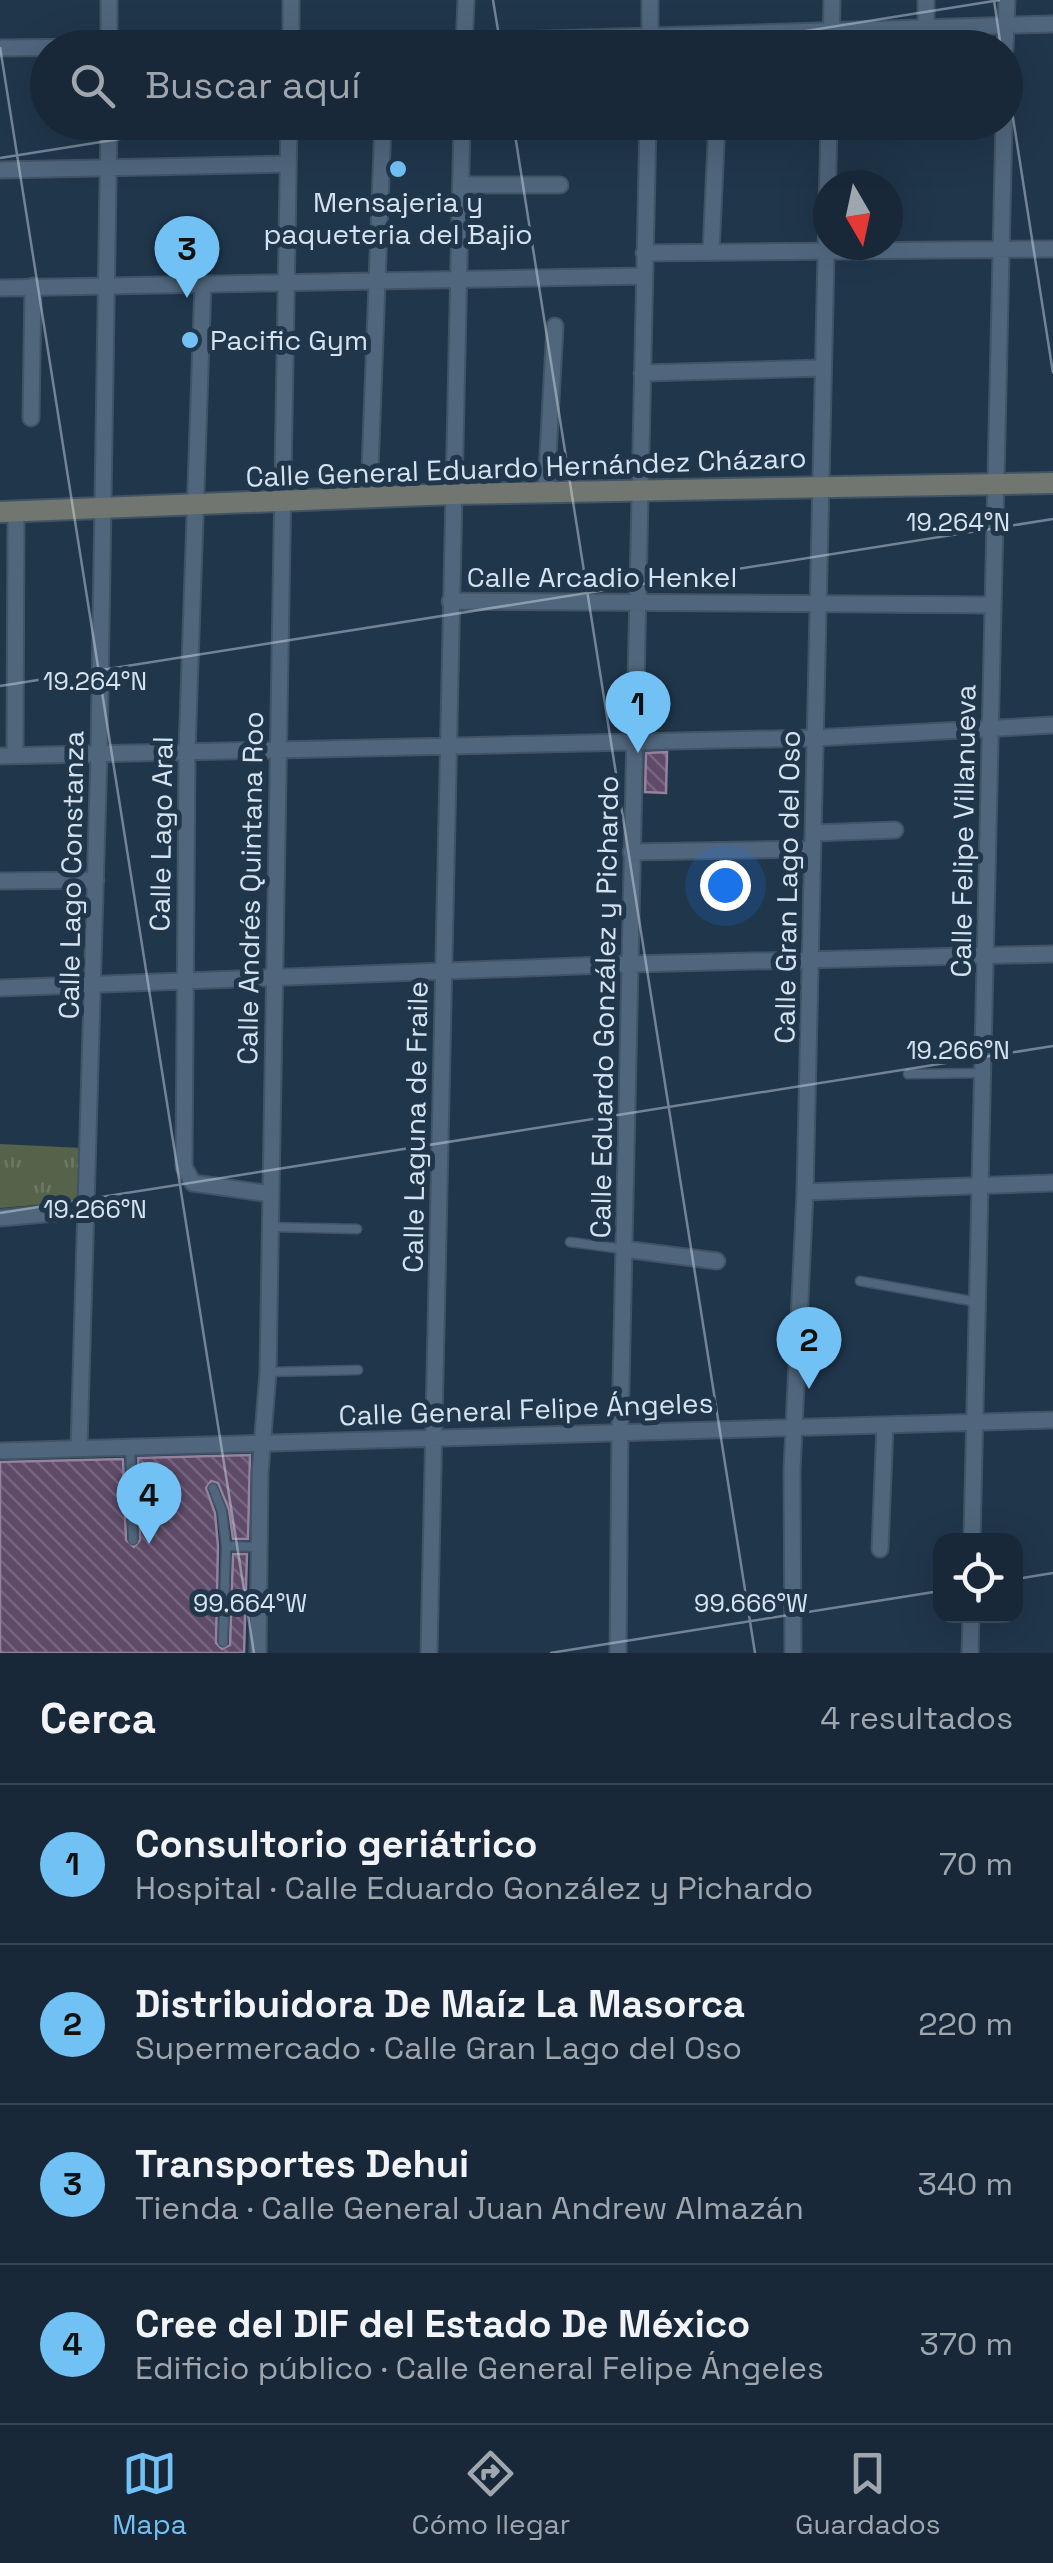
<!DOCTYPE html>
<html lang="es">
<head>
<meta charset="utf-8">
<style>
	:root { --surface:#182838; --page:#213040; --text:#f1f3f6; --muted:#9fa6ae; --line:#364453; --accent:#71c1f5 }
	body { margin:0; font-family:"Space Grotesk",sans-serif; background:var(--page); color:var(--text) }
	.controls { position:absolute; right:30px; bottom:30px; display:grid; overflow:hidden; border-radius:20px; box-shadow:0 10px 40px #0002 }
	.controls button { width:90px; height:90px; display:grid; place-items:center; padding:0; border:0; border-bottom:2px solid var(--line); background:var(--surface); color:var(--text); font:50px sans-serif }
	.compass { position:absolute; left:813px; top:170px; width:90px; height:90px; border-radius:50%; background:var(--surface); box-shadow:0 10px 40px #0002; rotate:171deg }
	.you { position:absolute; left:725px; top:885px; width:35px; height:35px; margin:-25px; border:8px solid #fff; border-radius:50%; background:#1a73e8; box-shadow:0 0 0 15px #1a73e833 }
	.badge { display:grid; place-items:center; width:65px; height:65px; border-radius:50%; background:var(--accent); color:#111; font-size:32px; font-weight:700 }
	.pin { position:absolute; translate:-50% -82px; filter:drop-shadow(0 2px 5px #0008) }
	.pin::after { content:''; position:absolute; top:52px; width:35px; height:30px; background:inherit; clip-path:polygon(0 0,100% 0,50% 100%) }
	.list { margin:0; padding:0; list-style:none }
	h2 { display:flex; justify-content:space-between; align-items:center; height:130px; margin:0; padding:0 40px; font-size:42px }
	h2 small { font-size:32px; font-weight:400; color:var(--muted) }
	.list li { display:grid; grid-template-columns:65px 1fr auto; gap:30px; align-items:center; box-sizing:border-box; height:160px; padding:0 40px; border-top:2px solid var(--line) }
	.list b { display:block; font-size:38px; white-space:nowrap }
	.list p { margin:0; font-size:32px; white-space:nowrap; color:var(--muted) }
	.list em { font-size:32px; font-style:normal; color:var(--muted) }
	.icon { flex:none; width:55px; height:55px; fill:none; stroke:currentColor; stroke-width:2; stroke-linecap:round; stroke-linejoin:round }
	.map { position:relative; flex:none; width:1053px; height:1653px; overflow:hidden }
	.search { position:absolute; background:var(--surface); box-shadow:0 10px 40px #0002; left:30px; right:30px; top:30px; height:110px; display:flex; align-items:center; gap:25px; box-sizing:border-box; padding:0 35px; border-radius:55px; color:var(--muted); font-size:38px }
	.sheet { height:770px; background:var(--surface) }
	nav { display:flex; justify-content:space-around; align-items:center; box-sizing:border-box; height:140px; border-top:2px solid var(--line); background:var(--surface); font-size:28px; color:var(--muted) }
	nav a { display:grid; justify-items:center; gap:5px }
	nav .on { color:var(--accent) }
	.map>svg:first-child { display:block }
</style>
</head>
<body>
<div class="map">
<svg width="1053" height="1653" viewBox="0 0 1053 1653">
	<defs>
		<pattern id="grass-tufts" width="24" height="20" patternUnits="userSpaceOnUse" patternTransform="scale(2.5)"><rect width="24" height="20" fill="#55634b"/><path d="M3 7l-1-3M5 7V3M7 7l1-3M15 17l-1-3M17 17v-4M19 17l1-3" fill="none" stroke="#6d7965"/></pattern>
		<pattern id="building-back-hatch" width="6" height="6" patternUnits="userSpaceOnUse" patternTransform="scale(2.5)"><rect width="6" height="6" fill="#5f4b69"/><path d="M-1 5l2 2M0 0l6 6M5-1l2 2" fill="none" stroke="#75657f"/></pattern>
	</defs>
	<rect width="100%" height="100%" fill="#20364b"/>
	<path fill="url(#grass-tufts)" d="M0 1144 82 1148 81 1201 0 1208Z"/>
	<path fill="url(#building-back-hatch)" stroke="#94829e" stroke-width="2.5" d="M667 752 666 793 645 792 646 753Z
		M250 1455 248 1539H233L229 1510 218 1483 211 1481 206 1488 215 1513 218 1546 216 1643 222 1649 230 1645 233 1554H247L244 1653H0V1462L123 1459 126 1540 134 1547 140 1540 138 1458Z"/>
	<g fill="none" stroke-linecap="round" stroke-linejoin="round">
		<g stroke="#415465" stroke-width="11">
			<path id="lane" d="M908 1074 982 1073
				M269 1227 357 1229
				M570 1242 623 1249
				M860 1281 977 1302
				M268 1372 358 1370
				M130 1446 133 1540
				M213 1488 222 1511 226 1546
				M223 1642 226 1546 259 1547"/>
		</g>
		<g stroke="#415465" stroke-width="19">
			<path id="street" d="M926 29V0
				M0 48 385 44 1053 24
				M109 48V0
				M291 48V0
				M464 48 466 0
				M650 48V0
				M831 48 832 0
				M1005 48 1007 0
				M0 170 288 164
				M461 185H560
				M711 252 717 122
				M644 253 1053 249
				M203 283 187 751 184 1167 193 1183 271 1194
				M0 288 644 276
				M642 373 823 368
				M31 418 33 286
				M546 492 555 326
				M369 497 383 122
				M450 601 993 605
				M15 755 16 512
				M0 756 814 738 1053 725
				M813 833 895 830
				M631 852 812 849
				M0 881 96 880
				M0 988 630 964 1053 954
				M805 1192 1053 1183
				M0 1218 88 1210
				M623 1249 717 1261
				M79 1448 99 752 109 122
				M0 1451 1053 1420
				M972 1540 1004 122
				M880 1549 885 1425
				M258 1653 260 1473 268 1372 289 122
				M429 1653 462 122
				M618 1653 620 1432 648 122
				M793 1653 792 1470 805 1192 829 122
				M970 1653 971 1616"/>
		</g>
		<g stroke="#415465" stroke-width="24">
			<path id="secondary" d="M0 512 452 494 1053 483"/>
		</g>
		<use href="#lane" stroke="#4f667d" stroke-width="8"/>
		<use href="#street" stroke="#4f667d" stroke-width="15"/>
		<use href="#secondary" stroke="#717770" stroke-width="20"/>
	</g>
	<path fill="none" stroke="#d5e2ef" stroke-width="2.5" stroke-opacity="0.45" d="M493 0 501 48M994 0 1001 48M0 47 254 1653M700 48 1000 0M1006 73 1053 373M513 122 755 1653M0 158 227 122M0 686 1053 519M0 1213 1053 1046M1016 1579 1053 1573M550 1653 940 1591"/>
	<g fill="#71c1f5" stroke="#20364b" stroke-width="4">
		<circle cx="398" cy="169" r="10"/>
		<circle cx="190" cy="340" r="10"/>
	</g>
	<g text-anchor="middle" stroke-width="10" stroke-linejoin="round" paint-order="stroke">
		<g font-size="28" fill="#d5e2ef" stroke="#20364b">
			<text x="398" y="212">Mensajeria y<tspan x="398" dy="32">paqueteria del Bajio</tspan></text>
			<text x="210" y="350" text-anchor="start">Pacific Gym</text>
		</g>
		<g font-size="28" fill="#d5e2ef" stroke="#20364b">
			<text transform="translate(526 467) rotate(-2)" y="10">Calle General Eduardo Hernández Cházaro</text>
			<text x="602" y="587">Calle Arcadio Henkel</text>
			<text transform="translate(963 831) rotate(-89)" y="10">Calle Felipe Villanueva</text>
			<text transform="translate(161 834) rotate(-89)" y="10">Calle Lago Aral</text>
			<text transform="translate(71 875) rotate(-89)" y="10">Calle Lago Constanza</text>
			<text transform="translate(787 887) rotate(-89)" y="10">Calle Gran Lago del Oso</text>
			<text transform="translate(250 888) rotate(-89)" y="10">Calle Andrés Quintana Roo</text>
			<text transform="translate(604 1007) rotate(-89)" y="10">Calle Eduardo González y Pichardo</text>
			<text transform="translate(415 1127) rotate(-89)" y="10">Calle Laguna de Fraile</text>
			<text transform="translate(526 1409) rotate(-2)" y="10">Calle General Felipe Ángeles</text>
		</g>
	</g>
	<g font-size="25" text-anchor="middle" fill="#d5e2ef" stroke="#20364b" stroke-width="10" stroke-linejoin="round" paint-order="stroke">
		<text x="958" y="531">19.264°N</text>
		<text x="95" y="690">19.264°N</text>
		<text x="958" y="1059">19.266°N</text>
		<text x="95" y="1218">19.266°N</text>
		<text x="250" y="1612">99.664°W</text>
		<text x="751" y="1612">99.666°W</text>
	</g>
</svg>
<div class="controls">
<button><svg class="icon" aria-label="locate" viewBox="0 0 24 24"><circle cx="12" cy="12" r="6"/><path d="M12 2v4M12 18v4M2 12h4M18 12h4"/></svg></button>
</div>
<svg class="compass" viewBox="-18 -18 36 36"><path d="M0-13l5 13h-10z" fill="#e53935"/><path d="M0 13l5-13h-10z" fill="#9fa6ae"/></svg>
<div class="you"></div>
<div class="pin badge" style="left:638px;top:753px">1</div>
<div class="pin badge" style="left:809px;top:1389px">2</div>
<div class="pin badge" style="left:187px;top:298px">3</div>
<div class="pin badge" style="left:149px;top:1544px">4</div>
<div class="search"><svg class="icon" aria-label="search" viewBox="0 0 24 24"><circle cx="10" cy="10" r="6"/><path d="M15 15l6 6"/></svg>Buscar aquí</div>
</div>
<section class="sheet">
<h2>Cerca<small>4 resultados</small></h2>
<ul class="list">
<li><span class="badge">1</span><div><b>Consultorio geriátrico</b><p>Hospital · Calle Eduardo González y Pichardo</p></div><em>70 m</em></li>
<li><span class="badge">2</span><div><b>Distribuidora De Maíz La Masorca</b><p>Supermercado · Calle Gran Lago del Oso</p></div><em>220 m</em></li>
<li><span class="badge">3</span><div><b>Transportes Dehui</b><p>Tienda · Calle General Juan Andrew Almazán</p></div><em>340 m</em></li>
<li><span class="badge">4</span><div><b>Cree del DIF del Estado De México</b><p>Edificio público · Calle General Felipe Ángeles</p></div><em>370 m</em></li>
</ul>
</section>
<nav>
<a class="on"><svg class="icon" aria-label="map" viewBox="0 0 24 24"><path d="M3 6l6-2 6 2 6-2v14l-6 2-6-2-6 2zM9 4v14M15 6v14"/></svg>Mapa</a>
<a><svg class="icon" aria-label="directions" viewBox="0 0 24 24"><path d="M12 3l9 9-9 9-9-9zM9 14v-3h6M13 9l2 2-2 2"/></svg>Cómo llegar</a>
<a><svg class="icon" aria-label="saved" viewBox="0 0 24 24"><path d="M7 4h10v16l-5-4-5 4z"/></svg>Guardados</a>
</nav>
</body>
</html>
